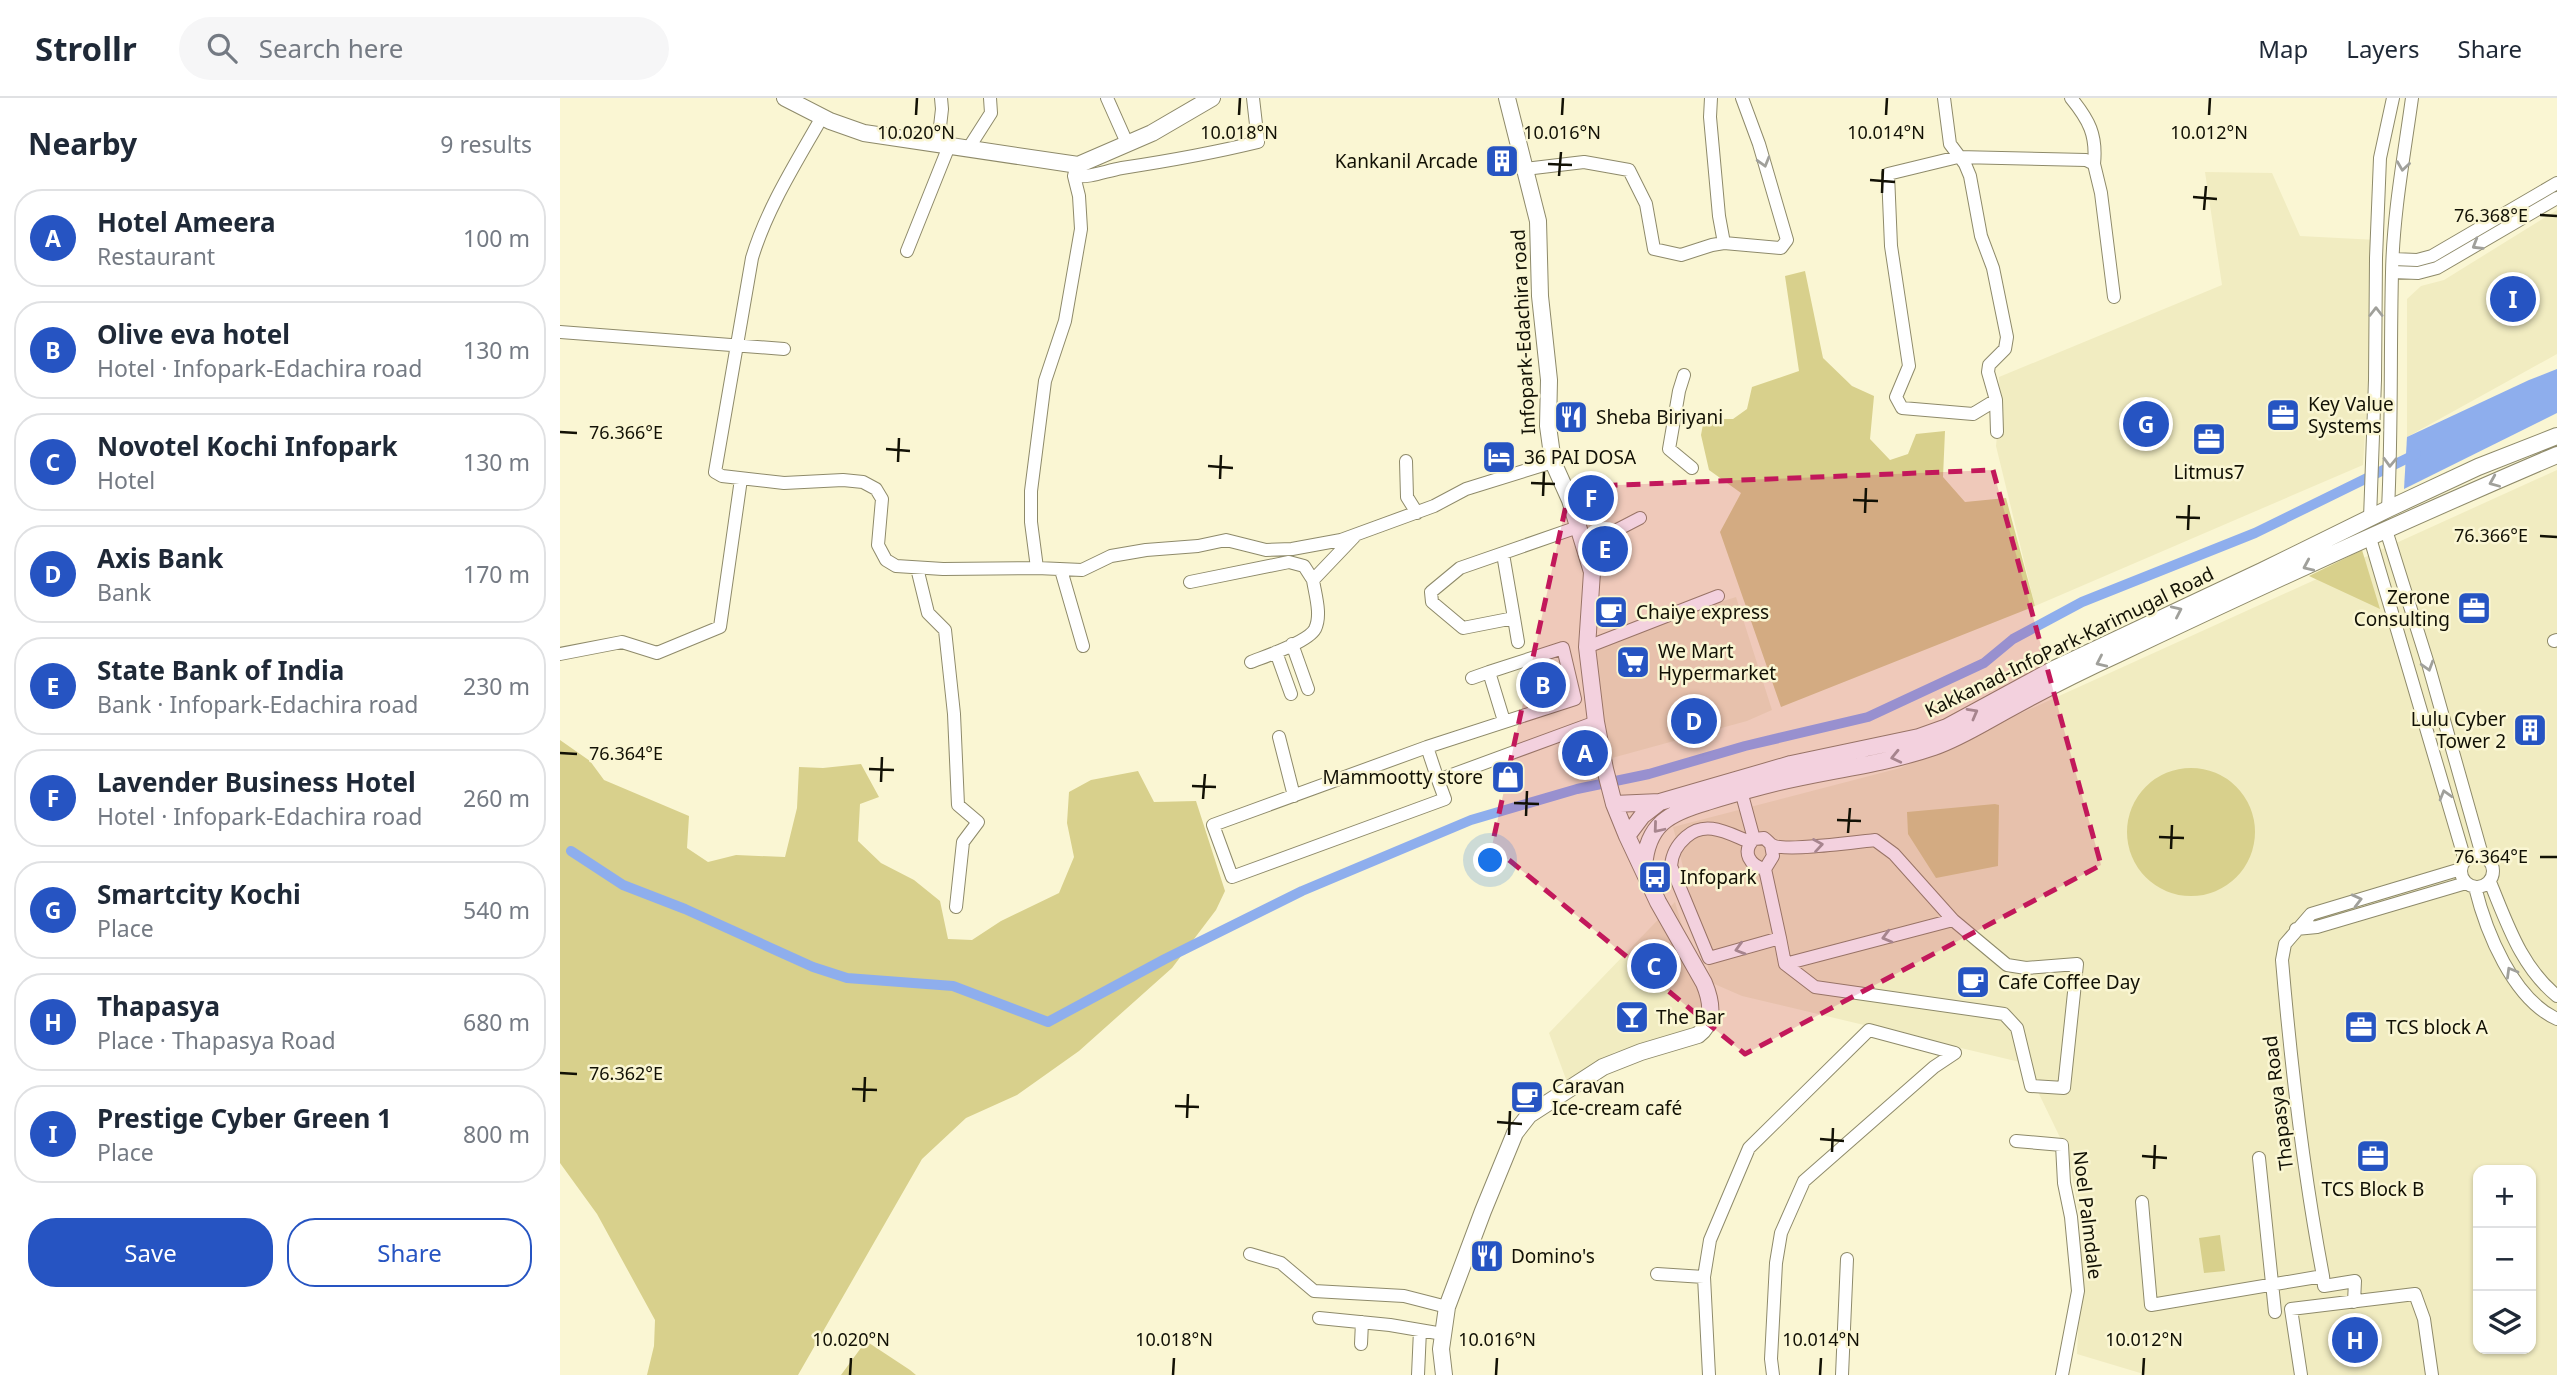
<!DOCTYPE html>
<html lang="en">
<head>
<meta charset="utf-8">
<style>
	:root { --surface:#fff; --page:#f6f6f7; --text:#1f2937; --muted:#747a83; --line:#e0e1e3; --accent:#2654c2 }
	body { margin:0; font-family:"Noto Sans",sans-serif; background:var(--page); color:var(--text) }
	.controls { position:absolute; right:21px; bottom:21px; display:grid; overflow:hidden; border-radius:14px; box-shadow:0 2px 5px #0004 }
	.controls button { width:63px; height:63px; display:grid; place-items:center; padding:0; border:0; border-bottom:2px solid var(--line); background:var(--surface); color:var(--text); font:35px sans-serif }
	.you { position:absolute; left:931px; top:763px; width:24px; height:24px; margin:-18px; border:5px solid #fff; border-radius:50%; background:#1a73e8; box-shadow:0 0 0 10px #1a73e833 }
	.badge { display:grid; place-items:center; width:46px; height:46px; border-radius:50%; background:var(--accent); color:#fff; font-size:23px; font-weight:700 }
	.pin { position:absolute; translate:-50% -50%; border:4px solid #fff; box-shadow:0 2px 7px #0006 }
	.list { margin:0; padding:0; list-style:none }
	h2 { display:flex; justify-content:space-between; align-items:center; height:91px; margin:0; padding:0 28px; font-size:30px }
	h2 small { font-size:23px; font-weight:400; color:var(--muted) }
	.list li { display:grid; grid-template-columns:46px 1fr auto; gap:21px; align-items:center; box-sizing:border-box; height:98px; margin:0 14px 14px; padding:0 14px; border:2px solid var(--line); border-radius:28px }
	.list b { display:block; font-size:26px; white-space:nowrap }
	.list p { margin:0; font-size:23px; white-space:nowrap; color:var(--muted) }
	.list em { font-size:23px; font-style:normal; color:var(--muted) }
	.actions { display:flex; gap:14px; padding:21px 28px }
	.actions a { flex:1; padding:16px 0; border:2px solid var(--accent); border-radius:28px; text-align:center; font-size:24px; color:var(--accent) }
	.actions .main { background:var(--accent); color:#fff }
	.icon { flex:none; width:38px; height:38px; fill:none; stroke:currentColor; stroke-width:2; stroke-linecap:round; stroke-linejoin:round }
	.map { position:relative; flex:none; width:1997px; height:1277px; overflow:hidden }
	header { display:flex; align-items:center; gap:42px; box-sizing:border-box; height:98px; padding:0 35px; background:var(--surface); border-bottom:2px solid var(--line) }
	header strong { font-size:33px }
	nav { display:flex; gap:38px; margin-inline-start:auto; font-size:24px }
	.search { width:490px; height:63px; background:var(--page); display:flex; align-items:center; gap:18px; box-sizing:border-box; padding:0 24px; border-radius:38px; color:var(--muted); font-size:26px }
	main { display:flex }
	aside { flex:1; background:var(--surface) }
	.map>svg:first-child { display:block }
</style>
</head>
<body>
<header>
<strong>Strollr</strong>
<div class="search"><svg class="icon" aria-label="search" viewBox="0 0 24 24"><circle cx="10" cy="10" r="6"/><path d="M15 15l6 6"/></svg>Search here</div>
<nav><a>Map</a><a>Layers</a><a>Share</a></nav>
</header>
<main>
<aside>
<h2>Nearby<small>9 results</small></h2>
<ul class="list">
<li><span class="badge">A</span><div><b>Hotel Ameera</b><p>Restaurant</p></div><em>100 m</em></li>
<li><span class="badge">B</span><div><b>Olive eva hotel</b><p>Hotel · Infopark-Edachira road</p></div><em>130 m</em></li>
<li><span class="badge">C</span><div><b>Novotel Kochi Infopark</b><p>Hotel</p></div><em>130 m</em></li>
<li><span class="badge">D</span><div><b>Axis Bank</b><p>Bank</p></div><em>170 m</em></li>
<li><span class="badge">E</span><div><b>State Bank of India</b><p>Bank · Infopark-Edachira road</p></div><em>230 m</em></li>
<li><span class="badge">F</span><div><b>Lavender Business Hotel</b><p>Hotel · Infopark-Edachira road</p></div><em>260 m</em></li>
<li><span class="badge">G</span><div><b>Smartcity Kochi</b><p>Place</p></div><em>540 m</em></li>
<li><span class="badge">H</span><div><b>Thapasya</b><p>Place · Thapasya Road</p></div><em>680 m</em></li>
<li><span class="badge">I</span><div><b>Prestige Cyber Green 1</b><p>Place</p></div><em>800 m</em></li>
</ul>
<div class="actions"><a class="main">Save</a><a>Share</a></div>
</aside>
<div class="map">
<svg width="1997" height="1277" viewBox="0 0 1997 1277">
	<rect width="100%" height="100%" fill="#faf6d3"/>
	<path fill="#f1ecc1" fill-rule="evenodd" d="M1645 74 1712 75 1740 138 1817 142 1803 367 1475 508 1436 348 1440 308 1439 279 1662 187Z
		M1997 112V256L1847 339V201L1861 188 1884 182Z
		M1997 372V1277H1587L1517 1256 1522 1136 1509 1058 1464 965 1182 898 1152 885 1113 729 1340 670ZM1918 1072H1971V1251H1918Z
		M1176 499 1212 612 1187 623 1052 660 1036 585V543Z
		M1115 804 1144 901V924L1130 935 1055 954 1007 984 989 935Z"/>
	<path fill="#d8d08c" d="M1245 173 1263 260 1292 288 1314 298 1310 341 1330 362 1348 356 1356 336 1385 333 1383 379 1405 404 1446 400 1475 508 1221 609 1160 434 1181 395 1149 372 1141 337 1144 321H1173L1187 311 1192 289 1239 273 1225 178Z
		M1802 452 1820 511 1749 478Z
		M0 642 30 663 44 682 129 718 127 750 148 764 176 757 225 759 237 710 239 669 263 670 301 666 319 699 300 706 298 743 321 765 354 782 380 803 388 841 412 842 441 823 499 795 514 759 507 725 509 694 531 682 578 673 594 704 636 703 665 793 656 812 612 870 519 953 457 997 406 1020 362 1061 238 1277H87L94 1248 95 1222 37 1116 0 1065Z
		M1567 734a64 64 0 1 1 128 0a64 64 0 1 1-128 0Z
		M1435 706 1439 707 1438 768 1376 780 1348 736 1347 714Z
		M1660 1137 1665 1173 1644 1175 1639 1140Z
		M306 1243 350 1272 356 1277H281Z"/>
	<path fill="#8eaeed" d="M1997 271V315L1844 391 1847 339 1969 282Z"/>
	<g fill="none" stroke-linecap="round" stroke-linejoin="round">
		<path stroke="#8eaeed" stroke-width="10" d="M11 753 63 787 125 811 253 869 287 880 393 888 488 924 605 861 742 793 911 722 1017 691 1089 676 1185 648 1308 619 1424 565 1453 541 1522 504 1695 435 1856 356"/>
		<g stroke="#8e8a6a" stroke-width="14">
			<path id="minor" d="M547 0 567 45
				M1151 0 1150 19 1159 118 1164 145
				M1384 0 1390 46 1405 66 1410 78 1421 138 1433 170 1447 239 1445 251 1429 267 1428 274 1436 302 1437 334
				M1511 0C1529 22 1537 37 1534 66
				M262 19C236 65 207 110 192 160L155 374 162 378 224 385 283 382 303 384 316 391 322 401 318 447 326 462 336 468 383 471 477 470
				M378 46 382 11 381 0
				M408 51 431 15 430 0
				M965 71 1024 64 1069 72 1086 106 1094 151 1121 157 1152 147 1164 145 1221 150 1227 142 1199 46 1182 0
				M515 74 514 78C531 80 545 73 562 70 608 63 653 55 698 44L693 0
				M514 78 519 98 521 131 505 223 485 283 471 393V424L477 470 522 472 551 458 586 452 638 448 666 442 706 452 732 451 781 442 874 408 906 391 993 364
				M347 153 389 48
				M1833 161 1857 162 1872 158 1997 85
				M1832 174 1858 175 1877 170 1997 100
				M0 234 224 251
				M1124 277 1119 293 1109 351 1132 370
				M1436 302 1413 316 1342 310 1336 299 1349 268 1331 148 1328 76 1398 59 1526 62 1534 66 1541 95 1554 199
				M846 363 847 399 857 415
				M1828 411C1832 332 1830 254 1832 175 1833 117 1844 58 1852 0
				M1810 420 1815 282 1816 160 1820 60 1833 0
				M1826 432 1869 569 1922 757
				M1810 440 1905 762
				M1024 449 1080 420
				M943 456 954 520 903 530 872 504 871 494 900 470 1018 429
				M357 470 368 515 385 532 394 616 398 707 418 724 403 744 396 809
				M501 472 523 548
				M630 484 729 464 744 468 753 482 794 439
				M954 520 958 544
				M1994 543 1997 542
				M732 546 748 591
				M1027 549 1158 498
				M716 554 731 596
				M0 556 62 544 97 555 160 529 181 381
				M691 564C706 558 748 544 755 531 762 517 755 496 753 482
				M912 580 929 574
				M719 639 734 698
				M867 649 1015 601 1003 550 929 574 944 623
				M878 682 885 701 672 779 653 727 867 649 878 682 1036 624
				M1181 693 1194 741C1181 754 1190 768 1205 771L1220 840
				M1190 744C1169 736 1146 721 1126 739 1117 747 1112 755 1111 768L1149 860 1220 840 1225 866 1255 889 1444 916 1457 930 1471 988 1504 990 1517 866 1466 870 1447 867 1393 822 1334 756 1315 742C1297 744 1224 754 1212 747 1209 745 1207 742 1204 740L1194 741
				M1901 773a16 16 0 1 1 32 0a16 16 0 1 1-32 0Z
				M1205 771 1213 758 1211 747
				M1930 784C1947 825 1961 869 1997 898
				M1915 789C1926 834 1953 901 1997 921
				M1736 831 1757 829 1906 785
				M1225 866 1393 822
				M1456 1043 1502 1047 1504 1085 1511 1119 1518 1193 1502 1277
				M1699 1060 1715 1214
				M1582 1104 1591 1207 1763 1178C1743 1073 1731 968 1722 862L1725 846 1751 816 1901 771
				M690 1156 721 1165 754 1193 844 1198 887 1209
				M1097 1176 1144 1179
				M1763 1178 1764 1188 1795 1183 1794 1204
				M759 1220 830 1227 883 1236
				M801 1246 802 1224
				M858 1277 860 1232
				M1149 1277 1144 1179 1150 1142 1189 1050 1309 932 1395 955
				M1213 1277 1211 1261 1216 1165 1221 1135 1244 1083 1374 969 1395 955
				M1282 1277 1287 1161
				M1741 1277 1731 1211 1855 1196 1864 1221 1872 1277"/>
		</g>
		<g stroke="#8e8a6a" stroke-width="18">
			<path id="major" d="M225 0 270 23 304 35 518 67 592 35 652 0
				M1054 706 1100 704
				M1067 738 1082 718 1100 704 1231 666 1359 639 1387 629 1494 571 1702 473 1828 411 1918 369 1997 338
				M1084 769C1087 726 1109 715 1147 704 1166 698 1184 693 1203 688 1259 673 1319 668 1374 649 1400 640 1425 624 1449 611 1485 591 1521 573 1558 556 1703 487 1849 420 1997 357
				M884 1277 881 1251 887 1209 923 1113 955 1035 969 1017 1043 969 1081 954 1138 937C1155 924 1152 904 1144 885L1098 804 1067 738 1054 706 1045 671 1036 624 1027 549 1032 474 1010 402 993 364 988 328 989 282 980 198 978 123 947 0"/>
		</g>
		<use href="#minor" stroke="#fff" stroke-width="12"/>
		<use href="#major" stroke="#fff" stroke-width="16"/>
	</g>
	<defs><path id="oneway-chevron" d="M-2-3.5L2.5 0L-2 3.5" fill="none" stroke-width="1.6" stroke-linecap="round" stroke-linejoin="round" transform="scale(1.75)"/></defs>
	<g stroke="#a0a09b">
		<use href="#oneway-chevron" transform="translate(1204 64) rotate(74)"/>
		<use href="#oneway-chevron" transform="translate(1843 68) rotate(98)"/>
		<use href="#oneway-chevron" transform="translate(1917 147) rotate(149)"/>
		<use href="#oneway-chevron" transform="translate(1816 214) rotate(-90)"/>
		<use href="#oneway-chevron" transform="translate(1830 364) rotate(92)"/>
		<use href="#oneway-chevron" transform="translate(1934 384) rotate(157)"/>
		<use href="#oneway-chevron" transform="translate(1748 468) rotate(156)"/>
		<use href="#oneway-chevron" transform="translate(1617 513) rotate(-25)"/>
		<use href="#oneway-chevron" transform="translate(1541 564) rotate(155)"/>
		<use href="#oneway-chevron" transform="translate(1868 568) rotate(73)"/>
		<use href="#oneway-chevron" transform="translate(1413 615) rotate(-29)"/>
		<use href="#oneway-chevron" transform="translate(1336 659) rotate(167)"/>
		<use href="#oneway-chevron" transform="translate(1885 697) rotate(-106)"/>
		<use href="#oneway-chevron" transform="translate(1098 730) rotate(130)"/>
		<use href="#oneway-chevron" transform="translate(1258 747) rotate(-9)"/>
		<use href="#oneway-chevron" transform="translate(1797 802) rotate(-14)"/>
		<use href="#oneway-chevron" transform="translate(1327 839) rotate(165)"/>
		<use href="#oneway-chevron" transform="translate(1180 851) rotate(164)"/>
		<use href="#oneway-chevron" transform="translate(1951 874) rotate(-120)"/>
	</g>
	<path fill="#c2185b" fill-opacity="0.2" stroke="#c2185b" stroke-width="5" stroke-dasharray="14 9" stroke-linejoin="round" d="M1433 372 1541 767 1185 956 932 748 1010 389Z"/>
	<path fill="none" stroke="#121105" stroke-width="2.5" d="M356 17 357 0M679 17 680 0M1002 17 1003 0M1326 17 1327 0M1649 17 1650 0M988 66 1012 67M999 78 1001 54M1310 82 1335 84M1322 95 1323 71M1633 99 1657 101M1644 112 1646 88M1980 117 1997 118M0 334 17 335M326 351 350 353M338 364 339 340M648 368 673 370M660 381 661 357M971 385 995 386M983 398 984 374M1293 402 1318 403M1305 415 1306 390M1616 419 1640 420M1628 432 1629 407M1980 438 1997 439M0 655 17 656M309 671 334 672M321 684 322 659M632 688 656 689M643 701 645 676M954 705 979 706M966 718 967 693M1277 722 1301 723M1288 735 1290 710M1599 739 1624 740M1611 751 1612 727M1980 759H1997M0 975 17 976M292 991 317 992M304 1004 305 979M615 1008 639 1009M627 1020 628 996M937 1024 962 1026M949 1037 950 1013M1260 1041 1284 1043M1272 1054 1273 1030M1582 1058 1607 1060M1594 1071 1595 1047M290 1277 291 1260M613 1277 614 1260M936 1277 937 1260M1260 1277 1261 1260M1583 1277 1584 1260"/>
	<defs>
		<g id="building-square" transform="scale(1.75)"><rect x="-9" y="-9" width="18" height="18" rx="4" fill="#2654c2" stroke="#faf6d3"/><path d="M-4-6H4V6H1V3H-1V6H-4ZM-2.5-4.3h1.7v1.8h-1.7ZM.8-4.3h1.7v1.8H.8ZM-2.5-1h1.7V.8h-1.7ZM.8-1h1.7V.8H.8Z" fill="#fff"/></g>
		<g id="office-square" transform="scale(1.75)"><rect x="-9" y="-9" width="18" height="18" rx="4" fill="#2654c2" stroke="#faf6d3"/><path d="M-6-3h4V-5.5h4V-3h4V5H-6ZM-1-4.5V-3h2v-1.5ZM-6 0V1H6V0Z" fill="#fff"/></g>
		<g id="restaurant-square" transform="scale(1.75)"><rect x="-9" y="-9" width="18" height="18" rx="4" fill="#2654c2" stroke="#faf6d3"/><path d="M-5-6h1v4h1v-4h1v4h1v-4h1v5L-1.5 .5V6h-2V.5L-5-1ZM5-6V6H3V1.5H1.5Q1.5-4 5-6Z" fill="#fff"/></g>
		<g id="hotel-square" transform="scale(1.75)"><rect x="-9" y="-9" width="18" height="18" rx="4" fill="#2654c2" stroke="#faf6d3"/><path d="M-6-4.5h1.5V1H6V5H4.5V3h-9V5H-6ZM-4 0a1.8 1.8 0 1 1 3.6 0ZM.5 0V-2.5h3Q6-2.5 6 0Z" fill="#fff"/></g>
		<g id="cafe-square" transform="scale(1.75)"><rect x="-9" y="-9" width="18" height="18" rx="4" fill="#2654c2" stroke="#faf6d3"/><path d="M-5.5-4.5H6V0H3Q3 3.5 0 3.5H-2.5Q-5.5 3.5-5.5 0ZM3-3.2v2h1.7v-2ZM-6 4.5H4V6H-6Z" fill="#fff"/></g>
		<g id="supermarket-square" transform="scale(1.75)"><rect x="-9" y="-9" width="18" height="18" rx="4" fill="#2654c2" stroke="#faf6d3"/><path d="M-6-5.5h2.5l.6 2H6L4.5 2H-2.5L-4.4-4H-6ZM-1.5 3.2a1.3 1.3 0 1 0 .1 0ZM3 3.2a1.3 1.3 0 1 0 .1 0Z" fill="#fff"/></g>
		<g id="shop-square" transform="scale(1.75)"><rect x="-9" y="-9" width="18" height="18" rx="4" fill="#2654c2" stroke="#faf6d3"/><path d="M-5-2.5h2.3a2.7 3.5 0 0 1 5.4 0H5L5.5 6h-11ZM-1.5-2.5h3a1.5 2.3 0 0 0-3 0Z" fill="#fff"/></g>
		<g id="bus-square" transform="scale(1.75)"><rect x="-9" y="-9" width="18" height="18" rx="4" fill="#2654c2" stroke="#faf6d3"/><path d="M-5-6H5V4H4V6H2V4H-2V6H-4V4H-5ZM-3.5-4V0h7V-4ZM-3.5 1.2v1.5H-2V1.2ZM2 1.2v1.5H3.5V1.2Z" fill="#fff"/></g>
		<g id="bar-square" transform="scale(1.75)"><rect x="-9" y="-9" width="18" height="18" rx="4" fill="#2654c2" stroke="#faf6d3"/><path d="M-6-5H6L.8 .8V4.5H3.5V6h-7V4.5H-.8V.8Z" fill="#fff"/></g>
	</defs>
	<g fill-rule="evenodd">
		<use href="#building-square" x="942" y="63"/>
		<use href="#office-square" x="1723" y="317"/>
		<use href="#restaurant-square" x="1011" y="319"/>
		<use href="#office-square" x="1649" y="341"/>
		<use href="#hotel-square" x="939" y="359"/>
		<use href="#office-square" x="1914" y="510"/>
		<use href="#cafe-square" x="1051" y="514"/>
		<use href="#supermarket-square" x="1073" y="564"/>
		<use href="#building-square" x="1970" y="632"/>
		<use href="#shop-square" x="948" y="679"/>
		<use href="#bus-square" x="1095" y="779"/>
		<use href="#cafe-square" x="1413" y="884"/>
		<use href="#bar-square" x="1072" y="919"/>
		<use href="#office-square" x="1801" y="929"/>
		<use href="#cafe-square" x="967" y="999"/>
		<use href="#office-square" x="1813" y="1058"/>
		<use href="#restaurant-square" x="927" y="1158"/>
	</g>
	<g text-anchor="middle" stroke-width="5" stroke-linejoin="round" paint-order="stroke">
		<g font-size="19" fill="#121105" stroke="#faf6d3" text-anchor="start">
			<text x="918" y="70" text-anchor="end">Kankanil Arcade</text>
			<text x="1748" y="313">Key Value<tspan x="1748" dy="22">Systems</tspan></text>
			<text x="1036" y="326">Sheba Biriyani</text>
			<text x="964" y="366">36 PAI DOSA</text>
			<text x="1649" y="381" text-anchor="middle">Litmus7</text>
			<text x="1890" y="506" text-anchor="end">Zerone<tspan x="1890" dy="22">Consulting</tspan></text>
			<text x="1076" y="521">Chaiye express</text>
			<text x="1098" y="560">We Mart<tspan x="1098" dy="22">Hypermarket</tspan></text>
			<text x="1946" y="628" text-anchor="end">Lulu Cyber<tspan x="1946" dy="22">Tower 2</tspan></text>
			<text x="923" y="686" text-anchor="end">Mammootty store</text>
			<text x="1120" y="786">Infopark</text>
			<text x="1438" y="891">Cafe Coffee Day</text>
			<text x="1096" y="926">The Bar</text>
			<text x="1826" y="936">TCS block A</text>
			<text x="992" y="995">Caravan<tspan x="992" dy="22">Ice-cream café</tspan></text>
			<text x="1813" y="1098" text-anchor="middle">TCS Block B</text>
			<text x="951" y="1165">Domino's</text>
		</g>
		<g font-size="19" fill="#121105" stroke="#faf6d3">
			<text transform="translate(963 234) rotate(-93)" y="7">Infopark-Edachira road</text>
			<text transform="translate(1509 544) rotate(-26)" y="7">Kakkanad-InfoPark-Karimugal Road</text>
			<text transform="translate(1718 1005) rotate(-97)" y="7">Thapasya Road</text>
			<text transform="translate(1528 1117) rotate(83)" y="7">Noel Palmdale</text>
		</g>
	</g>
	<g font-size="18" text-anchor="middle" fill="#121105" stroke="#faf6d3" stroke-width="5" stroke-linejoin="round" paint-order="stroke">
		<text x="356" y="41">10.020°N</text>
		<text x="679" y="41">10.018°N</text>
		<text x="1002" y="41">10.016°N</text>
		<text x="1326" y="41">10.014°N</text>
		<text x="1649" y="41">10.012°N</text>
		<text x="1931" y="124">76.368°E</text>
		<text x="66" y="341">76.366°E</text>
		<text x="1931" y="444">76.366°E</text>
		<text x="66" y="662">76.364°E</text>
		<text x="1931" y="765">76.364°E</text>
		<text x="66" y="982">76.362°E</text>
		<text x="291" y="1248">10.020°N</text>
		<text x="614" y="1248">10.018°N</text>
		<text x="937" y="1248">10.016°N</text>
		<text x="1261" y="1248">10.014°N</text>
		<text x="1584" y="1248">10.012°N</text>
	</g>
</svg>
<div class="controls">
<button>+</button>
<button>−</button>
<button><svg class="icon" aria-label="layers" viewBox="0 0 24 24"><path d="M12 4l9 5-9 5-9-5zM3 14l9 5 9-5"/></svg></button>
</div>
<div class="you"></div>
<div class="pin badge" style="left:1025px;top:655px">A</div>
<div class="pin badge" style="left:983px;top:587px">B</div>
<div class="pin badge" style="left:1094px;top:868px">C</div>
<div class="pin badge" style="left:1134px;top:623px">D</div>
<div class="pin badge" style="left:1045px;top:451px">E</div>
<div class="pin badge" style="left:1031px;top:400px">F</div>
<div class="pin badge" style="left:1586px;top:326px">G</div>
<div class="pin badge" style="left:1795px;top:1242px">H</div>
<div class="pin badge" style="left:1953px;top:201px">I</div>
</div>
</main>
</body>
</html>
